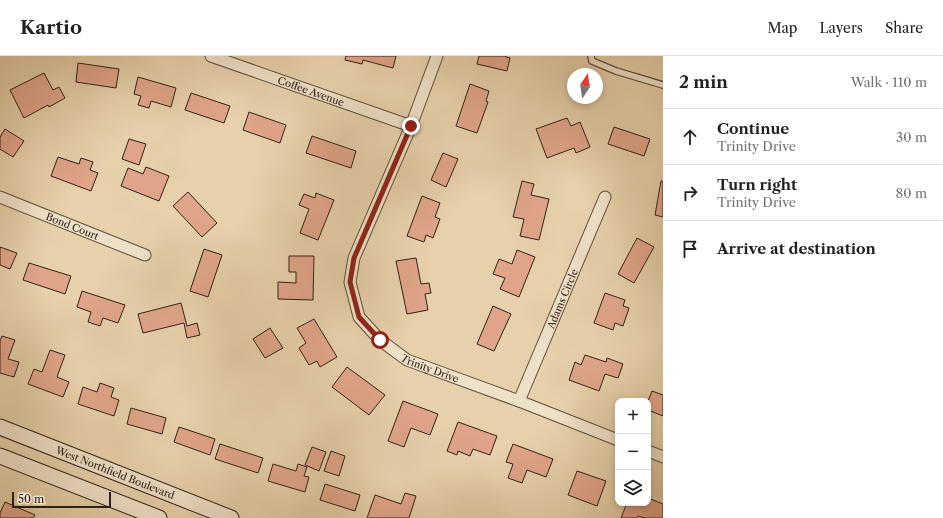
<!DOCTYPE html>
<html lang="en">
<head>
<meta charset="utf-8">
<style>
	:root { --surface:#fff; --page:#f6f6f6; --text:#202124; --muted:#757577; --line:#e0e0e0 }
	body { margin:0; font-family:"Libre Caslon Text",serif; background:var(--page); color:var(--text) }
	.controls { position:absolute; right:12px; bottom:12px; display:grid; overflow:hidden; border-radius:8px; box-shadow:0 2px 6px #0003 }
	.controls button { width:36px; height:36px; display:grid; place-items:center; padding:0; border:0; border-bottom:1px solid var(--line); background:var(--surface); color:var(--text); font:20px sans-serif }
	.compass { position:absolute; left:567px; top:12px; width:36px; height:36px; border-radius:50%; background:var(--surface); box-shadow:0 2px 6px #0003; rotate:12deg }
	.scale { position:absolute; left:12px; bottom:10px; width:99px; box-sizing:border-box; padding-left:4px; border:2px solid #322018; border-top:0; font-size:11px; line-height:14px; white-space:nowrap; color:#322018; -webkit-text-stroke:3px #efe1c8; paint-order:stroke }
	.stop { position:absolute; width:12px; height:12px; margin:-9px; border:3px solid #8f2418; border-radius:50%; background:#fff }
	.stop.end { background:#8f2418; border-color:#fff; box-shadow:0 1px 4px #0008 }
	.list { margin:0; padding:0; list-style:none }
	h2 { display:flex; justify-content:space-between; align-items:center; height:52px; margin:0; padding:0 16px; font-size:17px }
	h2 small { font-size:13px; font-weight:400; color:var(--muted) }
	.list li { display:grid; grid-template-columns:26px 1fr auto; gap:12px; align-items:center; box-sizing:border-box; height:56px; padding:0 16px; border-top:1px solid var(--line) }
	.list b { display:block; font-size:15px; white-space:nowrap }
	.list p { margin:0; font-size:13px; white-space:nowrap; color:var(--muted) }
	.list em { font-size:13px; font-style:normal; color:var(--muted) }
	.icon { flex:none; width:22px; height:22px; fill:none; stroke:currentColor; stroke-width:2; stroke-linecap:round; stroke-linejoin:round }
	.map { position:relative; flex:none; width:663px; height:462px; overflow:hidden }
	header { display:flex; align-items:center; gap:24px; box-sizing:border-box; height:56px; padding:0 20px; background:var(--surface); border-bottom:1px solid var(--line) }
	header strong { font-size:19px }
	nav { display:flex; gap:22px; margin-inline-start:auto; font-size:14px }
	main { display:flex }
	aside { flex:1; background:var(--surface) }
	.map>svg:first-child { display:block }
</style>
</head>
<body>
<header>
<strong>Kartio</strong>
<nav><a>Map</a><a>Layers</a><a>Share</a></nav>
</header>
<main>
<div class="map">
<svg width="663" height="462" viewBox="0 0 663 462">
	<rect width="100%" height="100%" fill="#e7d1ab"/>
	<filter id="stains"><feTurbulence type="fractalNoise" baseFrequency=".005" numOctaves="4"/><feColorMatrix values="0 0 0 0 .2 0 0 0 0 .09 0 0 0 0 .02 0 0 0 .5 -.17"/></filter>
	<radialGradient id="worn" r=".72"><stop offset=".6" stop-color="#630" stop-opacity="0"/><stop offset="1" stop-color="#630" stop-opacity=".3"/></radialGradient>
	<path fill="#e0a589" stroke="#322018" d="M346 0H396L393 12 363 4 362 8 345 4Z
		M479 0H506V1L510 2 507 15 477 8Z
		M78 7 119 13 116 32 76 26Z
		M44 17 53 34 59 31 65 42 49 51 48 49 24 62 10 34Z
		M138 21 176 32 171 51 151 45 149 52 138 49 141 40 134 38Z
		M470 28 489 35 486 45 488 46 477 77 456 70Z
		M191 37 230 50 224 67 185 54Z
		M249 56 286 69 280 87 243 74Z
		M567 62 571 70 580 66 590 91 576 97 574 92 547 102 536 73Z
		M614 71 650 83 644 100 608 88Z
		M5 73 24 85 13 101 0 93V81Z
		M312 80 356 95 351 112 306 97Z
		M129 83 146 88 139 109 122 103Z
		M443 97 458 103 446 131 431 124Z
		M58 101 79 108 81 102 93 106 90 114 98 117 91 135 51 120Z
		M146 111 169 120 159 145 121 130 128 112 143 118Z
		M522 125 534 128 531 139 549 143 539 184 520 180 524 163 513 161Z
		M661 125H663V161L655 159Z
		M188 136 217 167 202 181 173 150Z
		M316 137 334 144 318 184 300 177 309 153 299 149 304 138 315 142Z
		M422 140 440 147 435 161 440 163 433 182 426 179 424 186 407 180Z
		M637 182 654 191 634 227 618 218Z
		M0 191 17 197 10 213 0 209Z
		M204 193 222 199 208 241 190 235Z
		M517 194 535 201 519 241 500 233 505 222 493 218 499 203 512 208Z
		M289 200H314L313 244 278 243V226L296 227V216H289Z
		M416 202 421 228 429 227 431 237 425 238 428 254 407 258 396 205Z
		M29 207 71 220 65 238 23 224Z
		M82 235 125 249 118 267 103 262 100 270 88 266 91 256 77 251Z
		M605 237 625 244 623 250 629 252 623 270 615 267 613 274 594 267Z
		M181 247 187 270 197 267 200 279 187 282 184 267 143 277 138 258Z
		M493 250 511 258 494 295 477 288Z
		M314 263 337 301 320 311 317 305 309 309 299 292 306 287 297 272Z
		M270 272 283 292 265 302 253 283Z
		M2 280 15 284 8 303 19 306 14 321 0 317V285Z
		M50 294 65 299 57 321 69 326 63 341 28 328 34 313 42 316Z
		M585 299 606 306 607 302 623 308 618 322 605 318 599 335 569 324 575 306 581 309Z
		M347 311 385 339 369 359 332 331Z
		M100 327 114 332 111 341 119 344 114 360 78 348 83 331 97 336Z
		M652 335 663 339V360L648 354V345Z
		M403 345 438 358 430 379 411 372 404 391 388 385Z
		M131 352 166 362 162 378 127 368Z
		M458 366 497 380 490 399 473 393 470 400 458 395 457 399 447 395Z
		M179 371 215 383 210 399 174 386Z
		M220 388 263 402 258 417 215 403Z
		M513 388 553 403 546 421 527 414 522 427 508 422 513 408 506 406Z
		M312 391 326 396 319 415 305 409Z
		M331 395 345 400 339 420 324 415Z
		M273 408 296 415 298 408 307 411 304 420 309 421 305 436 268 425Z
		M577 415 606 425 597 450 568 439Z
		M325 428 360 439 355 455 320 444Z
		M405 437 416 440 409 462H367L375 439 401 448Z
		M648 442 663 448V462H645L638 460 637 462H621L627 447H648Z
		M5 446 35 459 33 462H0V457Z"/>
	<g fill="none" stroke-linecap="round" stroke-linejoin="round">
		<g stroke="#5f4c3d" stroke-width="8">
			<path id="service" d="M591 0 592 5 616 15 663 29"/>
		</g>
		<g stroke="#5f4c3d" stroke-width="13">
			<g id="minor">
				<path id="s1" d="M211 0 411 70"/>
				<path id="s2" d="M437 0 411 70 354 202 350 226 359 261 380 284 407 304 519 345 618 384"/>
				<path id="s3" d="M0 141 145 199"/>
				<path id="s4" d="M519 345 605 141"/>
				<path d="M648 395 663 401"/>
			</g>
		</g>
		<g stroke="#322018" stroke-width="17">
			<g id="secondary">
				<path id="s5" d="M0 371 231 462"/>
				<path d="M0 400 159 462"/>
			</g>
		</g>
		<use href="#service" stroke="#efe1c8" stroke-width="5.5"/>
		<use href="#minor" stroke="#efe1c8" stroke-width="11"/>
		<use href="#secondary" stroke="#efe1c8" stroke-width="15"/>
	</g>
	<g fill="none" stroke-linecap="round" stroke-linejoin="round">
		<path stroke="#8f2418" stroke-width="5" d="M380 284 359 261 350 226 354 202 411 70"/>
	</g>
	<g text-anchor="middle" stroke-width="3.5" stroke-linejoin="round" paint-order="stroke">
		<g font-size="10" fill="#322018" stroke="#efe1c8">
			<text dy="4" stroke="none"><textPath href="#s1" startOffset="106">Coffee Avenue</textPath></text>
			<text dy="4" stroke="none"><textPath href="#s3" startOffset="78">Bond Court</textPath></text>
			<text dy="4" stroke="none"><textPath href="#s4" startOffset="111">Adams Circle</textPath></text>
			<text dy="4" stroke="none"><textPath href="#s2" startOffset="368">Trinity Drive</textPath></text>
			<text dy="4" stroke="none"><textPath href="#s5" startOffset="124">West Northfield Boulevard</textPath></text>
		</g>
	</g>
	<rect width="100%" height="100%" filter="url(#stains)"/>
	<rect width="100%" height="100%" fill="url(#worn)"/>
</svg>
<div class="controls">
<button>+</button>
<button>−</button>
<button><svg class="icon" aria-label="layers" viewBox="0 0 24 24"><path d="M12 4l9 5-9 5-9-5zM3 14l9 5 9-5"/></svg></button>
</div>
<svg class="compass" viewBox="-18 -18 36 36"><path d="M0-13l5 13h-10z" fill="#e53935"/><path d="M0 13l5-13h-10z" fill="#757577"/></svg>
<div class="scale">50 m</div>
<div class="stop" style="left:380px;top:284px"></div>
<div class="stop end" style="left:411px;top:70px"></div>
</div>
<aside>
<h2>2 min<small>Walk · 110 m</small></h2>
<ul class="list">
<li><svg class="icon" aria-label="ahead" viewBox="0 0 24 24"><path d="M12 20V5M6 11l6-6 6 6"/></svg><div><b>Continue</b><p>Trinity Drive</p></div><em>30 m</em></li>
<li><svg class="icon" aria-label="right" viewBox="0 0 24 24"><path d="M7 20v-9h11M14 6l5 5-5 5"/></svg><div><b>Turn right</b><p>Trinity Drive</p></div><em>80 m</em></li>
<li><svg class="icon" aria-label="arrive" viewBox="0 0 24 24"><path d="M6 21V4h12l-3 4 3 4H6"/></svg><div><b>Arrive at destination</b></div></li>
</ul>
</aside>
</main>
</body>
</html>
